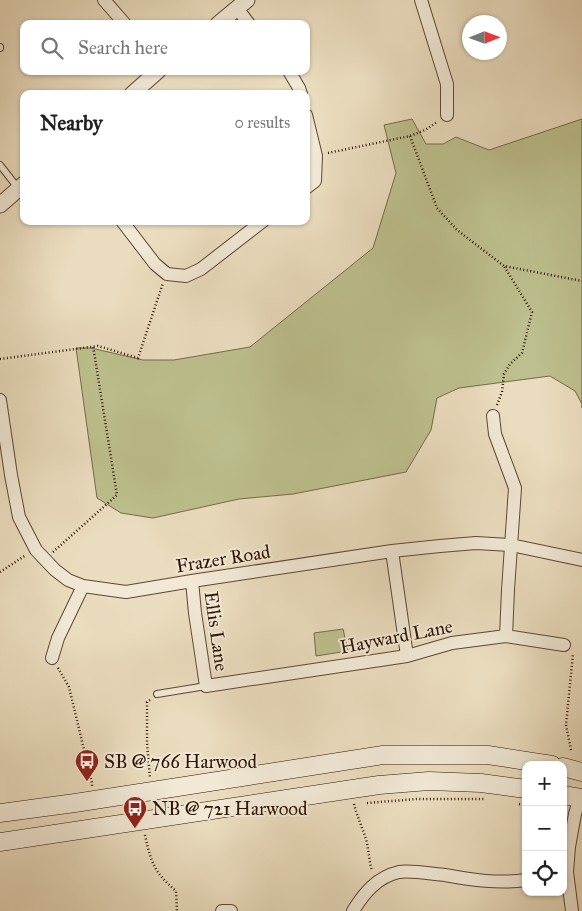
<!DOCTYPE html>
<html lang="en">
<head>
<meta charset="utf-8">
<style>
	:root { --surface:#fff; --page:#f2f2f2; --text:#222; --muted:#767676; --line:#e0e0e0 }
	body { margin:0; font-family:"IM FELL Great Primer",serif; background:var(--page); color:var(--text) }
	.controls { position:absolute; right:15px; bottom:15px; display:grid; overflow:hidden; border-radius:10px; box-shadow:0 1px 4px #0004 }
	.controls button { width:45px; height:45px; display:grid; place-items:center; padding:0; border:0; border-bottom:1px solid var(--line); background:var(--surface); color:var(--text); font:25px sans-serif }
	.compass { position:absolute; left:462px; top:15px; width:45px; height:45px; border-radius:50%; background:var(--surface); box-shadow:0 1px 4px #0004; rotate:89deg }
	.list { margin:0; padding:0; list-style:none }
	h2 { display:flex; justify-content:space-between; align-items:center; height:65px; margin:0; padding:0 20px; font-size:21px }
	h2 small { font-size:16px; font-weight:400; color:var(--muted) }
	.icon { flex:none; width:28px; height:28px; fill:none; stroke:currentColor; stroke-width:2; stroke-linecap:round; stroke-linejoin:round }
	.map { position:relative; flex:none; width:582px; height:911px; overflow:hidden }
	.search { position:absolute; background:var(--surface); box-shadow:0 1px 4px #0004; left:20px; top:20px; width:290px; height:55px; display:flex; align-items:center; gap:12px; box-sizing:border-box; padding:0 18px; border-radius:10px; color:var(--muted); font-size:19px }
	.panel { position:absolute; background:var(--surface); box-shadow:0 1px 4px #0004; left:20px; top:90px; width:290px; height:135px; border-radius:10px }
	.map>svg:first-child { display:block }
</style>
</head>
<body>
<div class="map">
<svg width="582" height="911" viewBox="0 0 582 911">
	<rect width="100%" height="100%" fill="#eadcbe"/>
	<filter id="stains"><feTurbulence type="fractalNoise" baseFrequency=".004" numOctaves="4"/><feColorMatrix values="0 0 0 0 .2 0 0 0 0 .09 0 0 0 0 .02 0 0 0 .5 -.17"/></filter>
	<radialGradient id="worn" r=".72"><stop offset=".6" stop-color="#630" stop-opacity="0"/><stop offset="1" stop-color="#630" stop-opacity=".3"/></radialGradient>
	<path fill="#bdbf8e" stroke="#766a48" d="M412 119 426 144H443L456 137 489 150 582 119V408V404L575 391 550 376 459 388 437 398 431 430 406 472 293 494 239 499 153 518 121 513 97 498 76 348H91L143 360H174L250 347 373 248 396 173 384 125Z
		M343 629 348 651 316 656 314 633Z"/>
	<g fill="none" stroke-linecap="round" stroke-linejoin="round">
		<g stroke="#5e4632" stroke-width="8">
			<path id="service" d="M0 47V48
				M0 165 18 188
				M157 694 206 686"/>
		</g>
		<g stroke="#5e4632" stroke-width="14">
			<path id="minor" d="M104 0 125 24
				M421 0 447 84V115
				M237 8 249 24
				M289 71 299 88 301 94
				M306 115 316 156 315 181 306 188
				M122 221 155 264 167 274 186 276 201 269 263 221
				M0 400 11 475 19 517 36 550 55 570 68 580 83 586 126 592 192 581 392 551 440 546 476 543 511 545 582 560
				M493 416 495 434 515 488 508 590 506 636
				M392 551 407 656
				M192 581 195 613 206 686 407 656 452 643 506 636 564 645
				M52 658 58 638 83 586
				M222 911H231
				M353 911C364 893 377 877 399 872 410 870 433 874 445 875 472 880 499 884 526 880
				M572 911 567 872 569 847 575 814 580 797"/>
		</g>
		<g stroke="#5e4632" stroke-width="17">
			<path id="tertiary" d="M218 24 247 0
				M132 94 158 71
				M0 205 24 184"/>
		</g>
		<g stroke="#2f1403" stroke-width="19">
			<path id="secondary" d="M563 767 582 772
				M563 795 582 798
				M0 813 75 803 383 755H488L552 765
				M0 842 379 785 429 781 481 783 526 789"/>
		</g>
		<path stroke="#2f1403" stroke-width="2.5" stroke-dasharray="1 2.5" stroke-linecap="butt" d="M410 136 437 208 457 230 504 266 582 281
			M328 153 410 136 425 130 437 122
			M0 359 98 346 138 358 163 283
			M497 405 502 392 504 374 510 364 522 353 532 312 504 266
			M53 552 117 495 93 346
			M0 572 26 555
			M58 668 69 687 92 783V787
			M150 700 147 702V743L150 778
			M571 750 566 725 573 654
			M367 803 417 799H484
			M354 804C357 816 362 827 366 839 369 850 369 861 372 871
			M519 804 526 806
			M145 835C151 863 154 872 176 891L177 911"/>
		<use href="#service" stroke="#f1e8d5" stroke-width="6"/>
		<use href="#minor" stroke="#f1e8d5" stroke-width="12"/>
		<use href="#tertiary" stroke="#f1e8d5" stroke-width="15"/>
		<use href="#secondary" stroke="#f1e8d5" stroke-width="18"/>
	</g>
	<defs>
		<g id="bus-pin" transform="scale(1.25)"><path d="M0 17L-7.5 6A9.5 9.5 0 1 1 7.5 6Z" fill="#8f2418" stroke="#f1e8d5"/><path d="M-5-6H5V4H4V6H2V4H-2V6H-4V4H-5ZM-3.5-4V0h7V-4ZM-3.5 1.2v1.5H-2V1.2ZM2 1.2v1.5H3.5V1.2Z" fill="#fff"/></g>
	</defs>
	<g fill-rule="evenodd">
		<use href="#bus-pin" x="87" y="761"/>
		<use href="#bus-pin" x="135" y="808"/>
	</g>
	<g text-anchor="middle" stroke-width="4" stroke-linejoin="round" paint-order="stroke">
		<g font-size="19" fill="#2f1403" stroke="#f1e8d5">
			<text transform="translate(223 558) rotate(-9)" y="7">Frazer Road</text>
			<text transform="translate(217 631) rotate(82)" y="7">Ellis Lane</text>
			<text transform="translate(396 636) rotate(-11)" y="7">Hayward Lane</text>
		</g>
		<g font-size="19" fill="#2f1403" stroke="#f1e8d5" text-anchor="start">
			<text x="104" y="768">SB @ 766 Harwood</text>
			<text x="152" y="815">NB @ 721 Harwood</text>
		</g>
	</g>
	<rect width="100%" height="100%" filter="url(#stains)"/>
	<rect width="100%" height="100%" fill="url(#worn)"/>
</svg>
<div class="controls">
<button>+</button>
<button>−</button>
<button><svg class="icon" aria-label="locate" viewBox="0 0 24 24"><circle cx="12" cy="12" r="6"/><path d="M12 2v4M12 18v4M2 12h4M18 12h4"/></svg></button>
</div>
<svg class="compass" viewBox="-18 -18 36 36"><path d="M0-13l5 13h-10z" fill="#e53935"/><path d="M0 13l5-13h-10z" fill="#767676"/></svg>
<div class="search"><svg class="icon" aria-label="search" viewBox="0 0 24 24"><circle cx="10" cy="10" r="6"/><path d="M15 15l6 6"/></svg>Search here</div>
<section class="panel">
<h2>Nearby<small>0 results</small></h2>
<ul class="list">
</ul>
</section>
</div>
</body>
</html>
